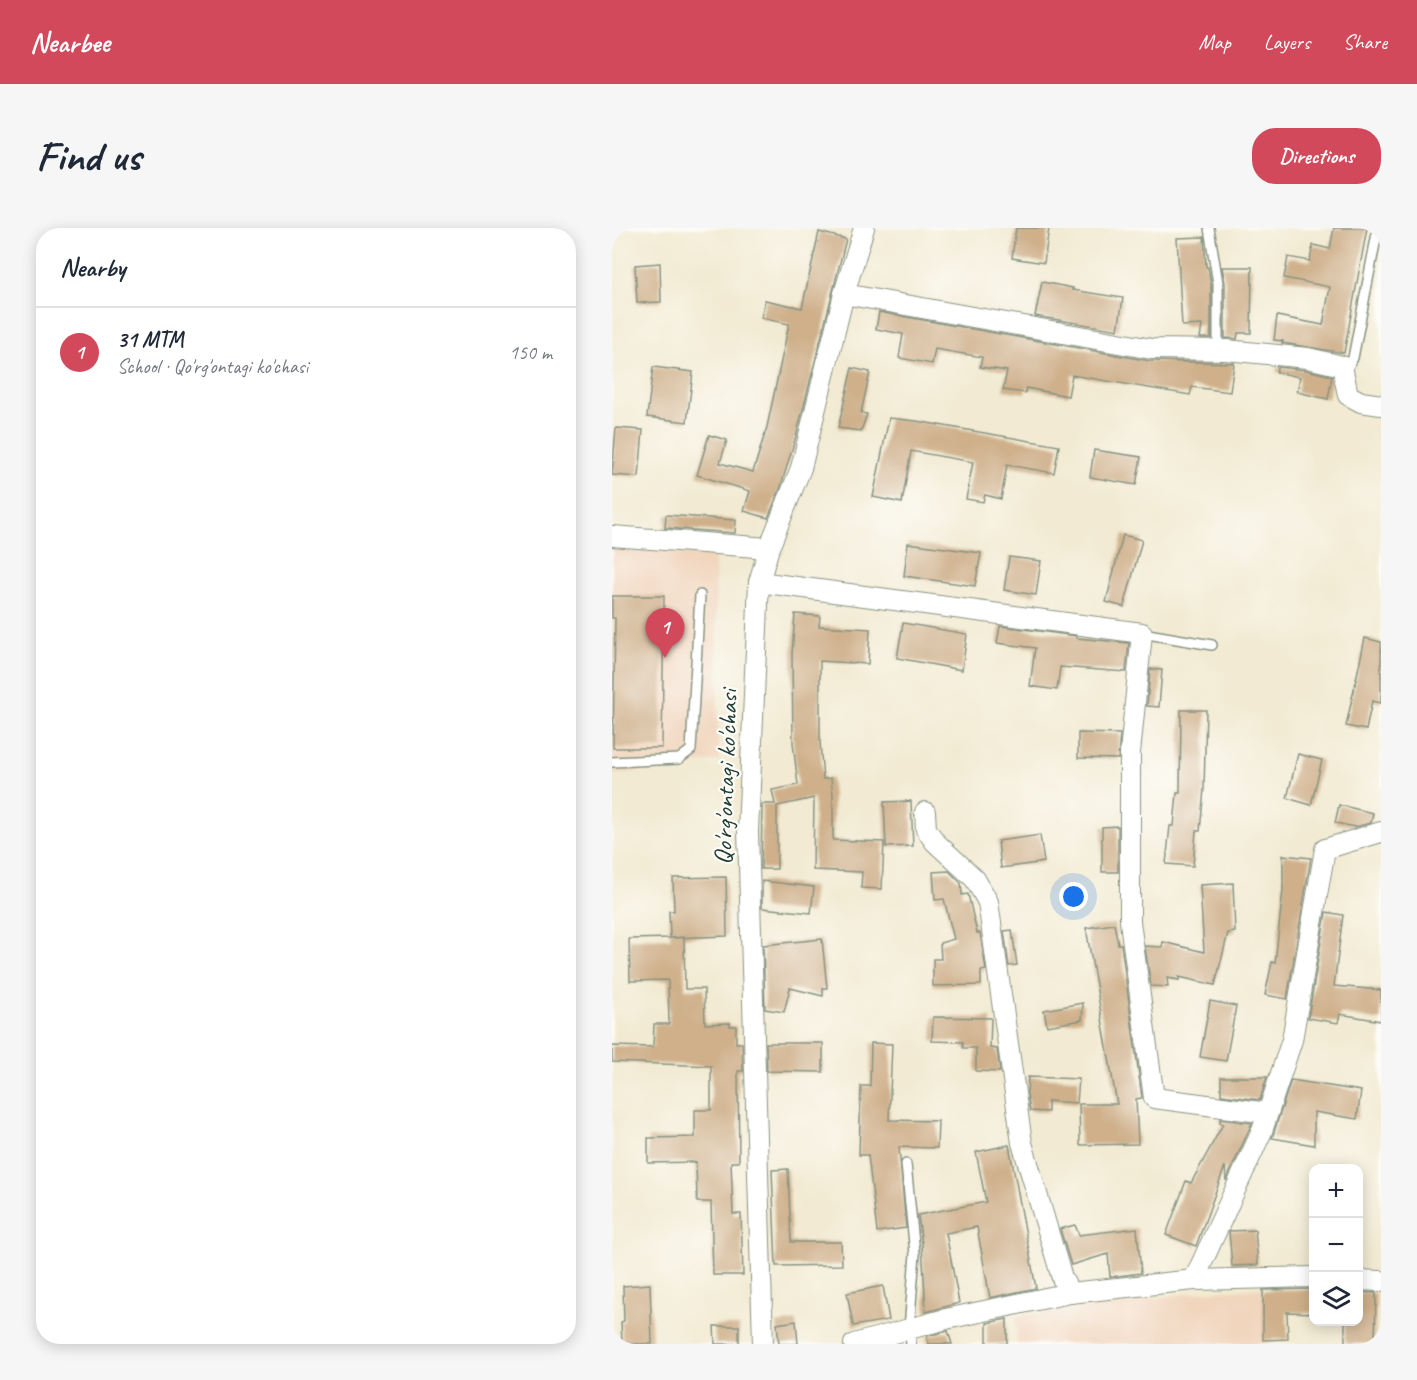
<!DOCTYPE html>
<meta charset="utf-8">
<style>
body{margin:0;font-family:Caveat,sans-serif;background:#f6f6f7;color:#1f2937}
.controls{position:absolute;right:18px;bottom:18px;display:grid;overflow:hidden;border-radius:12px;box-shadow:0 3px 15px #0003}
.controls button{width:54px;height:54px;display:grid;place-items:center;padding:0;border:0;border-bottom:2px solid #e0e1e3;background:#fff;color:#1f2937;font:30px sans-serif}
.you{position:absolute;left:462px;top:669px;width:21px;height:21px;margin:-15px;border:4px solid #fff;border-radius:50%;background:#1a73e8;box-shadow:0 0 0 9px #1a73e833}
.badge{display:grid;place-items:center;width:39px;height:39px;border-radius:50%;background:#d1495b;color:#fff;font-size:20px;font-weight:700}
.pin{position:absolute;translate:-50% -50px;filter:drop-shadow(0 2px 3px #0008)}
.pin::after{content:'';position:absolute;top:32px;width:21px;height:18px;background:inherit;clip-path:polygon(0 0,100% 0,50% 100%)}
.list{margin:0;padding:0;list-style:none}
h2{display:flex;justify-content:space-between;align-items:center;height:78px;margin:0;padding:0 24px;font-size:26px}
h2 small{font-size:20px;font-weight:400;color:#747a83}
.list li{display:grid;grid-template-columns:39px 1fr auto;gap:18px;align-items:center;box-sizing:border-box;height:90px;padding:0 24px;border-top:2px solid #e0e1e3}
.list b{display:block;font-size:22px;white-space:nowrap}
.list p{margin:0;font-size:20px;white-space:nowrap;color:#747a83}
.list em{font-size:20px;font-style:normal;color:#747a83}
.icon{flex:none;width:33px;height:33px;fill:none;stroke:currentColor;stroke-width:2;stroke-linecap:round;stroke-linejoin:round}
.map{position:relative;flex:none;width:769px;height:1116px;overflow:hidden;border-radius:24px}
header{display:flex;align-items:center;gap:36px;box-sizing:border-box;height:84px;padding:0 30px;background:#d1495b;color:#fff}
header strong{font-size:28px}
nav{display:flex;gap:33px;margin-inline-start:auto;font-size:21px}
.intro{display:flex;align-items:center;justify-content:space-between;box-sizing:border-box;height:144px;padding:0 36px}
h1{margin:0;font-size:42px}
.button{padding:15px 27px;border-radius:24px;background:#d1495b;color:#fff;font-size:21px;font-weight:700}
main{display:flex;gap:36px;padding:0 36px}
aside{flex:1;background:#fff;border-radius:24px;box-shadow:0 3px 15px #0003}
.map>svg:first-child{display:block}
</style>
<header>
<strong>Nearbee</strong>
<nav><a>Map</a><a>Layers</a><a>Share</a></nav>
</header>
<div class="intro"><h1>Find us</h1><a class="button">Directions</a></div>
<main>
<aside>
<h2>Nearby<small></small></h2>
<ul class="list">
<li><span class="badge">1</span><div><b>31 MTM</b><p>School · Qo'rg'ontagi ko'chasi</p></div><em>150 m</em></li>
</ul>
</aside>
<div class="map">
<svg width="769" height="1116" viewBox="0 0 769 1116">
<rect width="100%" height="100%" fill="#fdfcf7"/>
<filter id="ink" filterUnits="userSpaceOnUse"><feTurbulence type="fractalNoise" baseFrequency=".0167" numOctaves="2"/><feDisplacementMap in="SourceGraphic" scale="12" xChannelSelector="R" yChannelSelector="G"/><feConvolveMatrix kernelMatrix="1 2 1 2 8 2 1 2 1" color-interpolation-filters="sRGB"/></filter>
<filter id="wash" filterUnits="userSpaceOnUse"><feTurbulence type="fractalNoise" baseFrequency=".008" numOctaves="4" result="noise"/><feDisplacementMap in="SourceGraphic" scale="24" xChannelSelector="R" yChannelSelector="G"/><feGaussianBlur stdDeviation="1.35" result="paint"/><feColorMatrix in="noise" values="0 0 0 0 0 0 0 0 0 0 0 0 0 0 0 0 0 1.4 0 .05"/><feComposite in="paint" operator="in"/></filter>
<g filter="url(#wash)">
<rect width="100%" height="100%" fill="#f2ead2"/>
<g fill="#f1d5bd">
<path d="M0,318L103,328L107,532L0,547Z"/>
<path d="M650,1060L656,1116H405L404,1088L588,1064Z"/>
</g>
<g id="blocks">
<g fill="#cfb08b">
<path d="M404,0H437L432,35L400,30Z"/>
<path d="M722,0H755L732,125L670,115L671,113L662,112L665,88L711,97L718,59L672,50L676,29L698,33L701,17L718,21Z"/>
<path d="M207,4L234,11L185,205L168,261L156,290L132,283L138,263L85,247L97,207L115,212L108,235L141,244L155,199L177,96L149,90L153,72L190,80Z"/>
<path d="M592,9L594,39H596L599,56V110H588L590,97L570,98L565,10Z"/>
<path d="M48,35L49,74L25,75L23,37Z"/>
<path d="M610,39H640L639,105H626L625,111L613,110V55Z"/>
<path d="M430,54L461,60L460,62L511,70L506,102L423,88Z"/>
<path d="M267,84L538,133L622,135L618,164L580,159L578,167L460,147L456,168L414,160L413,165L391,162L395,143L368,139L370,129L323,121L320,136L287,130L291,106L264,101Z"/>
<path d="M41,139L81,144L75,194L35,189Z"/>
<path d="M665,139L694,142L720,148L716,171L685,164L688,149L664,144Z"/>
<path d="M240,140L258,144L249,185L255,186L249,203L226,200Z"/>
<path d="M277,190L304,193L447,218L442,245L395,237L389,271L373,267L371,274L354,271L361,234L299,223L290,275L261,269Z"/>
<path d="M4,200L31,202L27,249L0,247Z"/>
<path d="M482,222L529,229L524,257L478,249Z"/>
<path d="M54,287L124,292L123,305L53,300Z"/>
<path d="M511,307L530,312L512,379L494,374Z"/>
<path d="M296,315L369,325L363,358L292,348Z"/>
<path d="M397,329L429,333L424,367L392,362Z"/>
<path d="M0,368H52L50,520H1L3,390H0Z"/>
<path d="M183,386L208,388L207,398L258,401L256,436L208,433V514L211,551L219,550L221,567V612L272,614L270,661L249,660L250,644L201,642L202,570L165,578V641H149L150,576H163L160,562L186,557L181,515L180,426Z"/>
<path d="M291,395L355,406L350,442L285,430Z"/>
<path d="M388,398L465,408V410L517,415L514,444L448,439L445,462L418,458L423,420L385,415Z"/>
<path d="M753,410L769,414V475L760,473L754,502L734,498Z"/>
<path d="M538,441L550,442L547,479L535,478Z"/>
<path d="M569,482H594L592,561L588,603H584L581,638L554,636L558,598H562L565,565H568Z"/>
<path d="M466,505L508,506L506,531L466,530Z"/>
<path d="M686,526L710,532L699,577L675,570Z"/>
<path d="M299,573L301,618L274,619L272,574Z"/>
<path d="M727,577L761,585L759,595L743,599L723,595Z"/>
<path d="M506,598V644H490V599Z"/>
<path d="M428,607L432,634L389,640L386,613Z"/>
<path d="M671,627L699,630L675,771L653,767L660,734L663,735L671,662Z"/>
<path d="M337,643L349,655L350,667L356,666L365,705H368L374,742L369,743V757L321,758V731H329L328,715L342,711L332,671L323,672L321,644Z"/>
<path d="M114,649L115,708L58,710L72,709L73,761H92L93,796L118,795V798H124V815H130L131,843H126L127,934H119L121,986H129L131,1047H101L99,974H85L84,934L36,935V910L83,909V882H99V838L0,834V818L41,819L42,796H57L56,752L18,753L17,711L58,710L57,683H62L61,650Z"/>
<path d="M150,653L202,659L199,685L150,680Z"/>
<path d="M621,655L623,704L616,705L603,757L567,749V752L555,750L556,759L539,758L533,718L550,719L551,714L592,724L588,657Z"/>
<path d="M714,684L731,687L722,758L769,762V793L728,786L726,795L696,790Z"/>
<path d="M502,696L506,716H509L530,870L524,871L526,916L468,917L467,876H505L474,700Z"/>
<path d="M400,702L405,737L397,738L392,703Z"/>
<path d="M210,711L215,760H211V768L178,760L172,784L153,781L151,717Z"/>
<path d="M598,773L624,778L614,833L588,829Z"/>
<path d="M471,775L470,792L435,798L432,782Z"/>
<path d="M321,789L379,790L378,820L385,821L388,844L364,843V820H351V814L320,813Z"/>
<path d="M154,815H211V844L155,843Z"/>
<path d="M259,815L280,816L277,892L326,893L325,920L287,919L294,1000L265,1004L256,927H247L249,858H258Z"/>
<path d="M416,849L467,851L465,875L436,873V884L418,883L415,866Z"/>
<path d="M609,849H655L648,872L609,867Z"/>
<path d="M679,852L749,863L745,891L702,884V917L660,910Z"/>
<path d="M608,891L640,895L614,953L613,938L584,1018L554,1007L574,953L579,955L611,896L608,895Z"/>
<path d="M397,917L424,1060L378,1070L365,999L334,1005L347,1075L314,1084L310,1016L306,987L374,974L364,924Z"/>
<path d="M176,941L179,1014H229L230,1037L164,1038L160,942Z"/>
<path d="M463,997L467,1007L525,1000L529,1045L498,1049L496,1026L459,1037L448,1001Z"/>
<path d="M643,1002L646,1037L620,1038L617,1003Z"/>
<path d="M38,1056L40,1116H10L9,1094L12,1093L11,1058Z"/>
<path d="M271,1058L277,1092L241,1098L235,1065Z"/>
<path d="M702,1061V1085L675,1084L676,1111L651,1112V1062Z"/>
<path d="M747,1064L764,1065L763,1116H733V1094H747Z"/>
<path d="M395,1091V1116H375V1095Z"/>
<path d="M184,1093L186,1116H167L165,1096Z"/>
<path d="M102,1098H127V1116H103Z"/>
<path d="M336,1103L340,1116H316L315,1108Z"/>
</g>
</g>
</g>
<g filter="url(#ink)">
<use href="#blocks" fill-opacity="0" stroke="#889483" stroke-width="1.5"/>
<g fill="none" stroke-linecap="round" stroke-linejoin="round">
<g stroke="#889483" stroke-width="12">
<g id="service">
<path d="M597,0L606,55V121"/>
<path d="M730,138L737,137L741,130L766,0"/>
<path d="M530,405L600,417"/>
<path d="M0,534L67,531L79,522L88,367"/>
<path d="M294,936L303,1026L297,1101L299,1116"/>
</g>
</g>
<g stroke="#889483" stroke-width="22">
<g id="minor">
<path d="M232,66L540,121L614,122L696,130L730,138L736,167L749,174L769,177"/>
<path d="M0,308L157,320"/>
<path d="M147,354L530,405L518,525V694L542,870L656,885"/>
<path d="M313,584L314,601L323,614L363,651L376,674L410,915L450,1050L458,1065"/>
<path d="M582,1052L650,903L680,812L713,621L769,604"/>
<path d="M746,1052L769,1053"/>
<path d="M151,1116L136,603L147,354L157,320L189,240L232,66L252,0"/>
<path d="M242,1116L334,1091L458,1065L582,1052L702,1049"/>
</g>
</g>
<use href="#service" stroke="#fff" stroke-width="9"/>
<use href="#minor" stroke="#fff" stroke-width="20"/>
</g>
</g>
<g text-anchor="middle" stroke-width="4.5" stroke-linejoin="round" paint-order="stroke">
<g font-size="26" fill="#1f3d34" stroke="#fdfcf7">
<text transform="translate(113 549) rotate(-88)" y="9">Qo'rg'ontagi ko'chasi</text>
</g>
</g>
</svg>
<div class="controls">
<button>+</button>
<button>−</button>
<button><svg class="icon" aria-label="layers" viewBox="0 0 24 24"><path d="M12 4l9 5-9 5-9-5zM3 14l9 5 9-5"/></svg></button>
</div>
<div class="you"></div>
<div class="pin badge" style="left:53px;top:430px">1</div>
</div>
</main>
